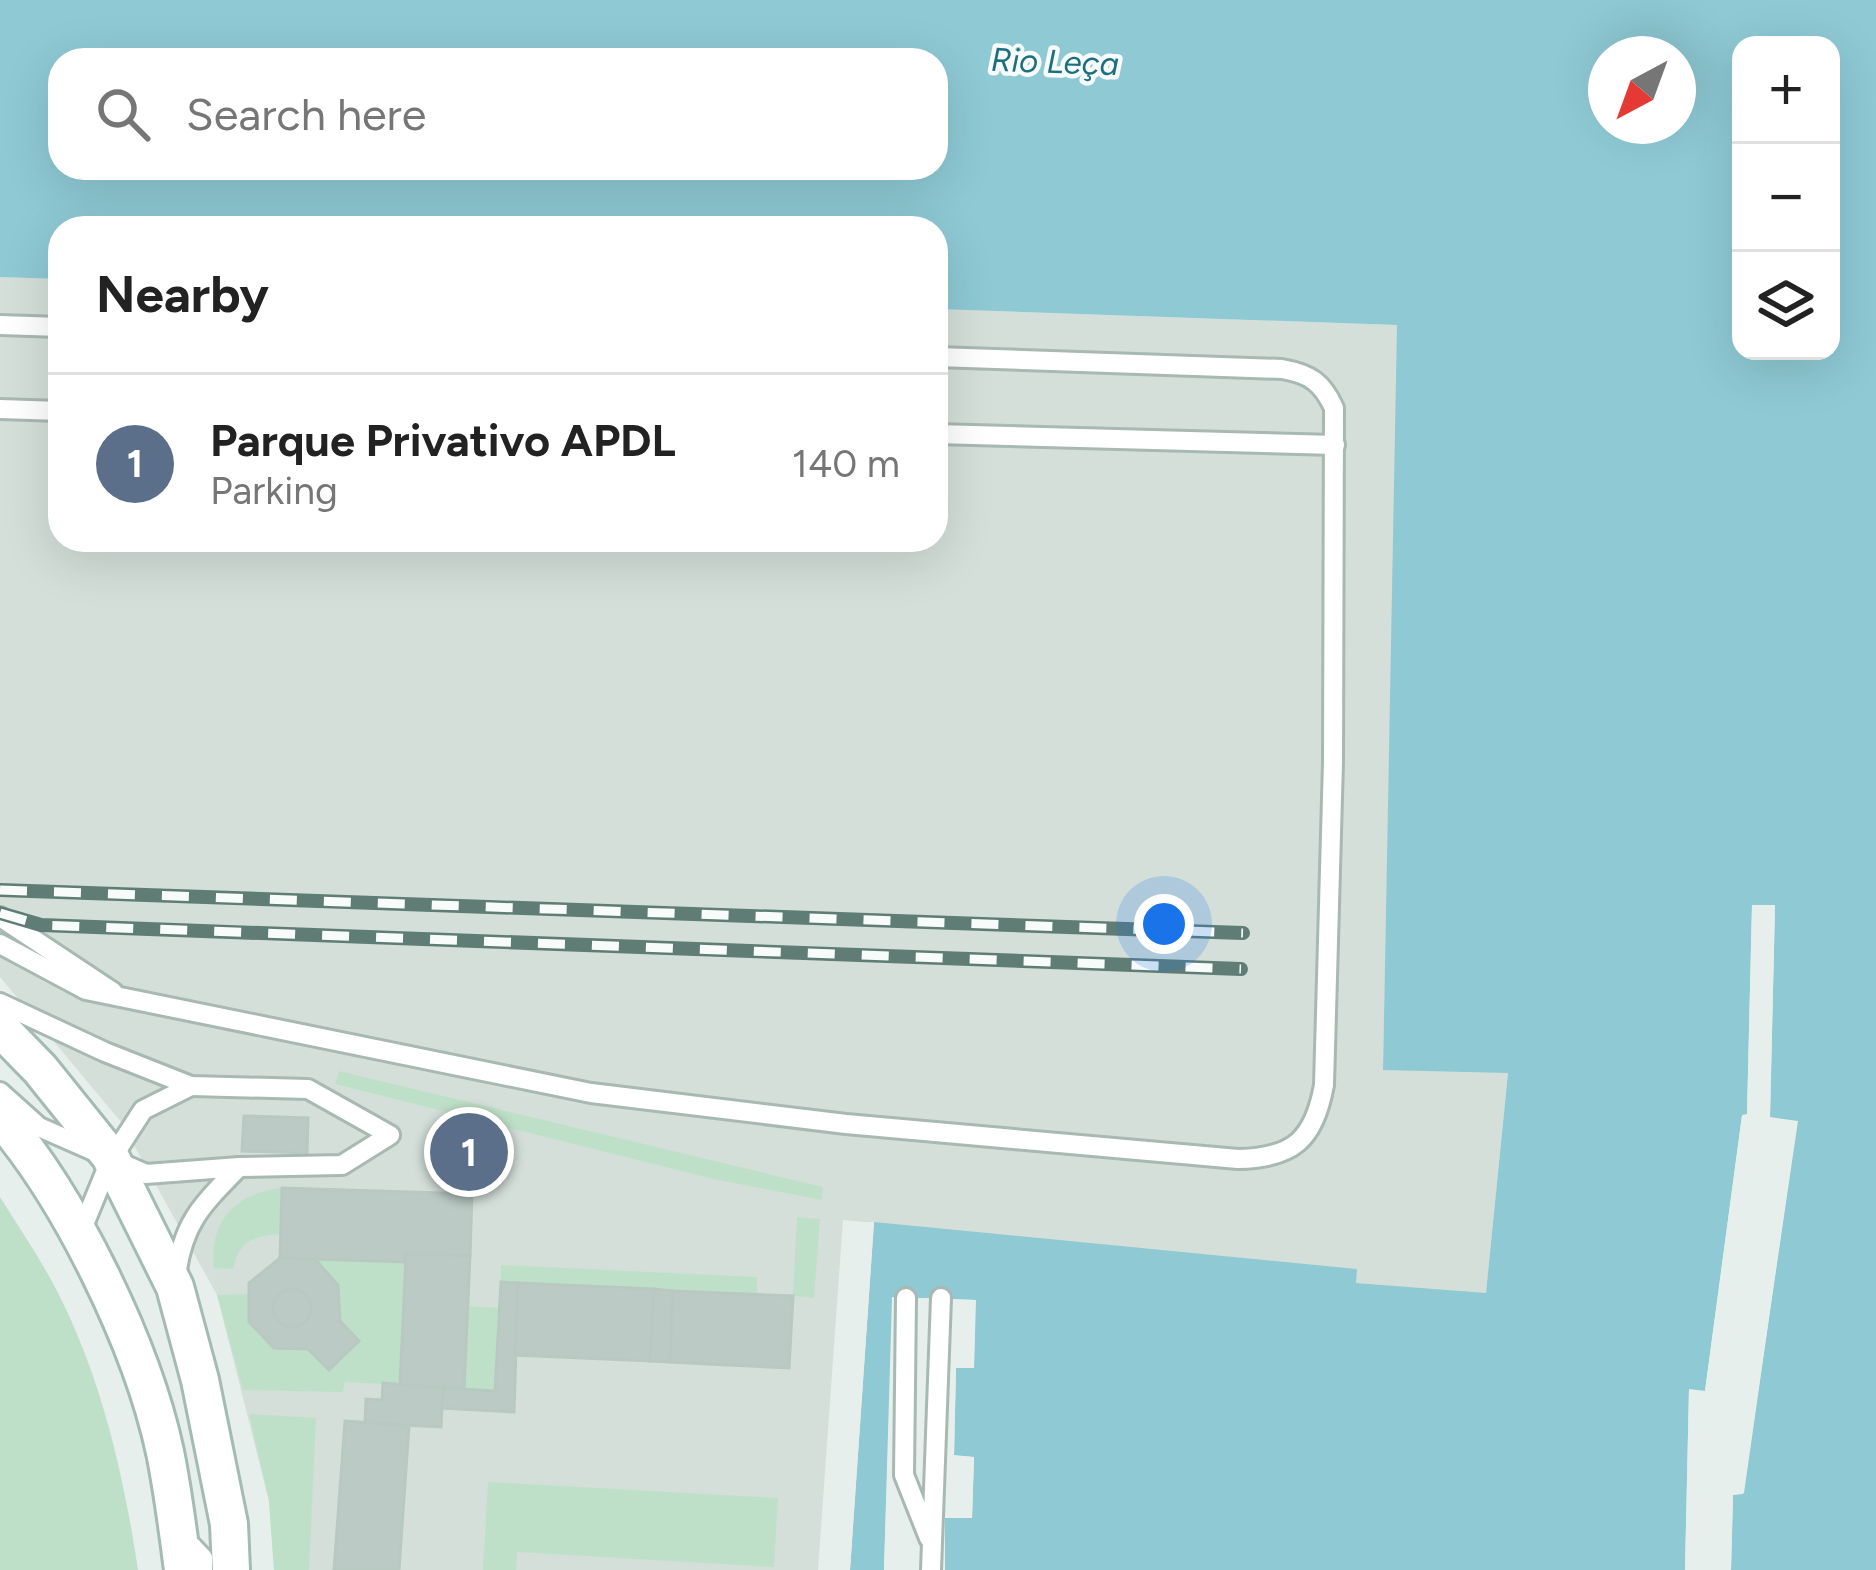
<!DOCTYPE html>
<meta charset="utf-8">
<style>
body{margin:0;font-family:Figtree,sans-serif;background:#f2f2f2;color:#222}
.controls{position:absolute;right:36px;top:36px;display:grid;overflow:hidden;border-radius:24px;box-shadow:0 12px 48px #0002}
.controls button{width:108px;height:108px;display:grid;place-items:center;padding:0;border:0;border-bottom:3px solid #e0e0e0;background:#fff;color:#222;font:60px sans-serif}
.compass{position:absolute;left:1588px;top:36px;width:108px;height:108px;border-radius:50%;background:#fff;box-shadow:0 12px 48px #0002;rotate:221deg}
.you{position:absolute;left:1164px;top:924px;width:42px;height:42px;margin:-30px;border:9px solid #fff;border-radius:50%;background:#1a73e8;box-shadow:0 0 0 18px #1a73e833}
.badge{display:grid;place-items:center;width:78px;height:78px;border-radius:50%;background:#0b8043;color:#fff;font-size:39px;font-weight:700}
.pin{position:absolute;translate:-50% -50%;border:6px solid #fff;box-shadow:0 3px 12px #0006}
.list{margin:0;padding:0;list-style:none}
h2{display:flex;justify-content:space-between;align-items:center;height:156px;margin:0;padding:0 48px;font-size:51px}
h2 small{font-size:39px;font-weight:400;color:#767676}
.list li{display:grid;grid-template-columns:78px 1fr auto;gap:36px;align-items:center;box-sizing:border-box;height:180px;padding:0 48px;border-top:3px solid #e0e0e0}
.list b{display:block;font-size:45px;white-space:nowrap}
.list p{margin:0;font-size:39px;white-space:nowrap;color:#767676}
.list em{font-size:39px;font-style:normal;color:#767676}
.icon{flex:none;width:66px;height:66px;fill:none;stroke:currentColor;stroke-width:2;stroke-linecap:round;stroke-linejoin:round}
.map{position:relative;flex:none;width:1876px;height:1570px;overflow:hidden}
.search{position:absolute;background:#fff;box-shadow:0 12px 48px #0002;left:48px;top:48px;width:900px;height:132px;display:flex;align-items:center;gap:30px;box-sizing:border-box;padding:0 42px;border-radius:36px;color:#767676;font-size:45px}
.panel{position:absolute;background:#fff;box-shadow:0 12px 48px #0002;left:48px;top:216px;width:900px;height:336px;border-radius:36px}
.map>svg:first-child{display:block}
</style>
<div class="map">
<svg width="1876" height="1570" viewBox="0 0 1876 1570">
<rect width="100%" height="100%" fill="#e6efeb"/>
<path fill="#d4dfda" d="M0,277L60,279V540H936V309L1398,325L1383,1069L1508,1072L1486,1294L1356,1283V1269L843,1220L818,1570H274L269,1501L217,1295L121,1122L0,977Z"/>
<g fill="#bfe0c8">
<path d="M339,1071L823,1187L822,1200L713,1179L335,1084Z"/>
<path d="M282,1188L281,1234C255,1235 238,1242 233,1269L214,1268C209,1221 235,1193 282,1188Z"/>
<path d="M0,1197C16,1223 34,1249 49,1276C99,1366 123,1470 138,1570H0Z"/>
<path d="M797,1217L820,1219L814,1298L793,1296Z"/>
<path d="M315,1259L406,1262L400,1385L345,1382L343,1392L243,1390L217,1295L249,1294V1322L274,1348L308,1349L330,1370L358,1341L340,1321L338,1285Z"/>
<path d="M501,1265L757,1277V1295L501,1282Z"/>
<path d="M468,1306L499,1308L495,1391L464,1389Z"/>
<path d="M249,1414L316,1418L309,1570H274L269,1501Z"/>
<path d="M488,1482L778,1498L774,1567L517,1552L516,1570H483Z"/>
</g>
<path fill="#8ec9d4" fill-rule="evenodd" d="M0,0H1876V1570H1731L1733,1495L1744,1493L1797,1122L1770,1118L1775,906L1752,905L1747,1115L1742,1116L1705,1391L1689,1390L1685,1570H945V1517L972,1518L974,1457L954,1456L956,1368L974,1367L975,1300L893,1297L884,1570H850L874,1222L1357,1269L1356,1283L1486,1293L1508,1073L1383,1070L1397,325L936,309V228H60V279L0,277ZM1741,45H1831V351H1741ZM1606,54H1678V126H1606ZM60,60H936V168H60Z"/>
<g fill="#e6efeb">
<path d="M1752,905H1775L1770,1117L1798,1121L1743,1494L1733,1495L1731,1570H1725L1727,1494L1738,1488L1791,1126L1769,1123L1764,1119L1769,911H1757L1752,1116L1748,1121L1711,1393L1706,1397L1695,1396L1691,1570H1685L1689,1389L1705,1391L1742,1115L1747,1114Z"/>
<path d="M868,1222H874L850,1570H844Z"/>
<path d="M892,1297L976,1300L974,1368H956L954,1455L974,1457L972,1518H945V1570H939L942,1512H967L968,1462H952L948,1456L950,1367L954,1362H969L970,1305L898,1303L890,1570H884Z"/>
</g>
<g fill="#bbcac4" stroke="#b8c9c2" stroke-width="3">
<path d="M244,1116L308,1118L307,1153L242,1151Z"/>
<path d="M282,1188L472,1194L470,1256L406,1254V1262L280,1258Z"/>
<path d="M406,1254L470,1256L464,1389L400,1385Z"/>
<path d="M280,1258L315,1259L338,1285L340,1321L359,1341L329,1370L308,1349L274,1348L249,1322V1283Z"/>
<path d="M501,1282L518,1283L514,1412L442,1408L443,1388L495,1391Z"/>
<path d="M518,1283L654,1289L650,1361L515,1355Z"/>
<path d="M654,1289L673,1291L670,1362L650,1361Z"/>
<circle cx="292" cy="1308" r="19"/>
<path d="M673,1291L793,1296L789,1368L670,1362Z"/>
<path d="M383,1383L443,1388L441,1427L365,1423L366,1399L382,1400Z"/>
<path d="M345,1421L409,1426L399,1570H334Z"/>
</g>
<g fill="none" stroke-linecap="round" stroke-linejoin="round">
<g stroke="#a8b8b2" stroke-width="24">
<g id="lane">
<path d="M0,325L60,327"/>
<path d="M0,409L60,411"/>
<path d="M936,434L1335,445"/>
<path d="M0,917L113,992"/>
<path d="M0,944L86,990L591,1093L846,1124L1238,1159C1293,1158 1314,1140 1324,1085L1333,762L1334,408C1322,382 1310,374 1282,369L936,357"/>
<path d="M0,1003L105,1052L191,1086L308,1089L390,1135L342,1165L239,1167L146,1174L39,1127L0,1092"/>
<path d="M80,1234L110,1161L143,1110L191,1086"/>
<path d="M176,1276C183,1222 202,1205 239,1167"/>
<path d="M906,1298L904,1475L929,1538"/>
<path d="M185,1539L203,1558V1570"/>
<path d="M931,1570L941,1298"/>
</g>
</g>
<g stroke="#a4bbb3" stroke-width="42">
<g id="secondary">
<path d="M0,1028L40,1069L110,1156L175,1287L200,1380L229,1524L231,1570"/>
<path d="M0,1117C71,1199 142,1345 165,1452C173,1491 178,1531 183,1570"/>
</g>
</g>
<use href="#lane" stroke="#fff" stroke-width="18"/>
<use href="#secondary" stroke="#fff" stroke-width="36"/>
<g stroke="#5f7d75" stroke-width="14">
<g id="rail">
<path d="M0,890L1243,933"/>
<path d="M0,913L41,925L1241,969"/>
</g>
</g>
<use href="#rail" stroke="#f7fbf9" stroke-width="9" stroke-dasharray="27" stroke-linecap="butt"/>
</g>
<g text-anchor="middle" stroke-width="9" stroke-linejoin="round" paint-order="stroke">
<g font-size="33" font-style="italic" fill="#1c6f80" stroke="#f7fbf9">
<text transform="translate(1055 61) rotate(2)" y="12">Rio Leça</text>
</g>
</g>
</svg>
<div class="controls">
<button>+</button>
<button>−</button>
<button><svg class="icon" aria-label="layers" viewBox="0 0 24 24"><path d="M12 4l9 5-9 5-9-5zM3 14l9 5 9-5"/></svg></button>
</div>
<svg class="compass" viewBox="-18 -18 36 36"><path d="M0-13l5 13h-10z" fill="#e53935"/><path d="M0 13l5-13h-10z" fill="#767676"/></svg>
<div class="you"></div>
<div class="pin badge" style="left:469px;top:1152px;background:#5c6f8a">1</div>
<div class="search"><svg class="icon" aria-label="search" viewBox="0 0 24 24"><circle cx="10" cy="10" r="6"/><path d="M15 15l6 6"/></svg>Search here</div>
<section class="panel">
<h2>Nearby<small></small></h2>
<ul class="list">
<li><span class="badge" style="background:#5c6f8a">1</span><div><b>Parque Privativo APDL</b><p>Parking</p></div><em>140 m</em></li>
</ul>
</section>
</div>
